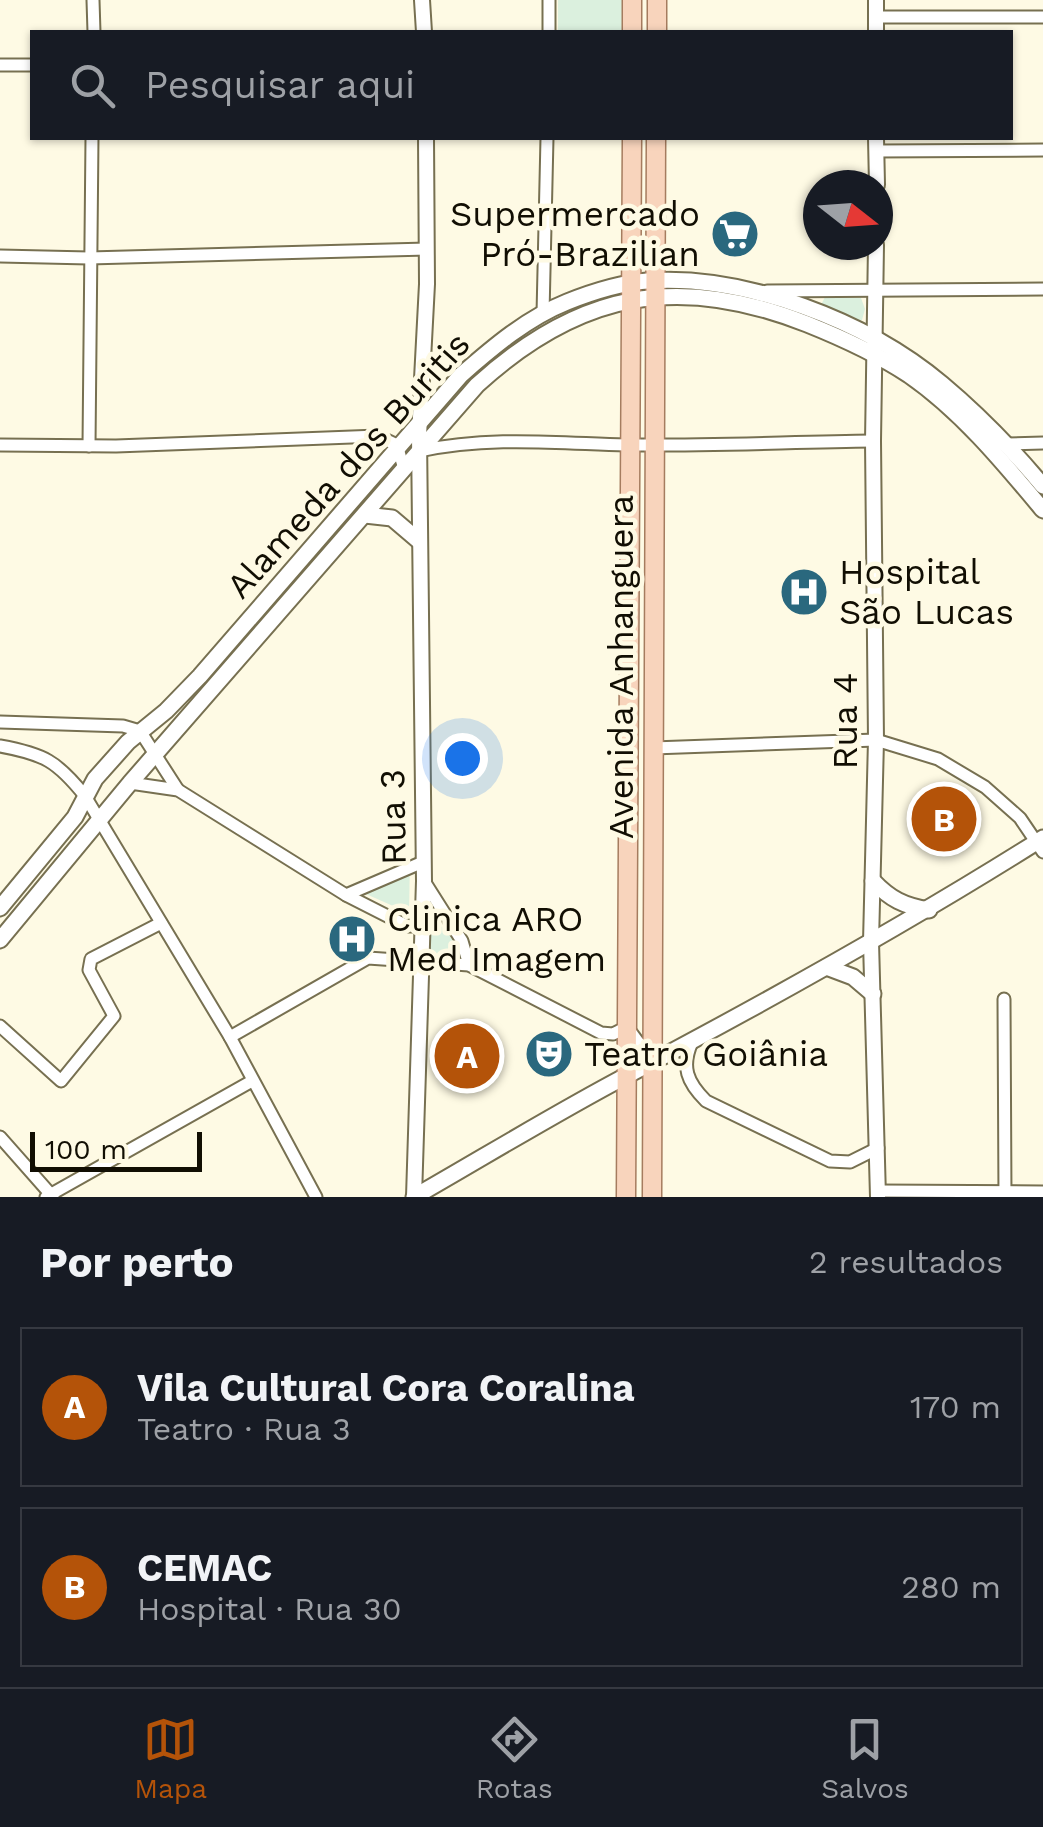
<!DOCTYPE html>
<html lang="pt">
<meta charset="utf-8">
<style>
body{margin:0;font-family:"Work Sans",sans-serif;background:#242831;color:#f1f3f6}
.compass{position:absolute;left:803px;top:170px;width:90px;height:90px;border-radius:50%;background:#171b24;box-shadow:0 2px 8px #0004;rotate:107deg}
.scale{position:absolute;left:30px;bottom:25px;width:172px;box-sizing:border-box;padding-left:10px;border:5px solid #110e03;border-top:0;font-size:28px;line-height:35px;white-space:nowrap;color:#110e03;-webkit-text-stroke:8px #fefae4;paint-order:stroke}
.you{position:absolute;left:462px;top:758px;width:35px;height:35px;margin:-25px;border:8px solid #fff;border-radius:50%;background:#1a73e8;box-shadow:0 0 0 15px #1a73e833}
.badge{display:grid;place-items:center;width:65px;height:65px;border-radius:50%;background:#b45309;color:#fff;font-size:32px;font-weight:700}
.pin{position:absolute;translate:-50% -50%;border:5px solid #fff;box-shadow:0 2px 10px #0006}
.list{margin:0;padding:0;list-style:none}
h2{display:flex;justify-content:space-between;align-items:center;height:130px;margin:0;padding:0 40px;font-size:42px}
h2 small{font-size:32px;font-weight:400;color:#9ea1a6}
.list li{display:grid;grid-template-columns:65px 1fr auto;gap:30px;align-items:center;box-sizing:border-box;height:160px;margin:0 20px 20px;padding:0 20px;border:2px solid #363941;border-radius:0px}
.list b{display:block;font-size:38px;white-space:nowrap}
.list p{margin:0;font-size:32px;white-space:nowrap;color:#9ea1a6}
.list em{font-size:32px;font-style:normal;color:#9ea1a6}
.icon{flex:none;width:55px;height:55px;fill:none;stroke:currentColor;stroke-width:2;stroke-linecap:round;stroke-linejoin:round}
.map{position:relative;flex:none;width:1043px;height:1197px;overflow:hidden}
.search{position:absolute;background:#171b24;box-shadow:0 2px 8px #0004;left:30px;right:30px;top:30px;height:110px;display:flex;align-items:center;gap:25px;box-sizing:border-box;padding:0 35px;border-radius:0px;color:#9ea1a6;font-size:38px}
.sheet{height:490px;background:#171b24}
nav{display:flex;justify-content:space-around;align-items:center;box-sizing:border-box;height:140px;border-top:2px solid #363941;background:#171b24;font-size:28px;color:#9ea1a6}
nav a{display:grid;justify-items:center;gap:5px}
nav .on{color:#b45309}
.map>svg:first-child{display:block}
</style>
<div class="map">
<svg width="1043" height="1197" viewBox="0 0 1043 1197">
<rect width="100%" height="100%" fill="#fefae4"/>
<g fill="#dbf0de">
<rect x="558" y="0" width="71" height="32"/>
<path d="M825,297L861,298L865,309L862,320L855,321L823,309L821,305Z"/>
<path d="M410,860L409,913L350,887Z"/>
<path d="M428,897L436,922L456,939C453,952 448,957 435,955L427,945Z"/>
</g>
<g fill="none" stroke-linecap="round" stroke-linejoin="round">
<g stroke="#777051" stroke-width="15">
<g id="minor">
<path d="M93,0L94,32"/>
<path d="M875,17H1043"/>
<path d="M549,32V0"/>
<path d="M0,65H32"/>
<path d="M876,151L1043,150"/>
<path d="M0,256L89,258L427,249"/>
<path d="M767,291L1043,289"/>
<path d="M543,314L547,138"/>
<path d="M1008,444L1043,443"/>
<path d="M0,445L116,446L378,436L397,445L404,469"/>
<path d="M89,446L92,138"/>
<path d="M419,451C490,436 555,443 626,445C708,446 791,442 873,441"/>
<path d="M0,722L123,726L140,731L178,790"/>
<path d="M0,746C44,754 57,761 85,796L230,1037L316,1197"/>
<path d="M653,748L876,740L938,759L985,787L1020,818L1043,852"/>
<path d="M130,783L178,790L346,895L407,926H423"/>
<path d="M424,881L462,941L469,965"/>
<path d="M346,895L423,862"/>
<path d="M1004,999L1005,1197"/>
<path d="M0,1026L61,1081L114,1016L89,970L91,959L161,923"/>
<path d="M230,1037L368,958L469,965L601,1033L613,1034L627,1027L653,1062"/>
<path d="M692,1042C681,1067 687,1082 706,1101L830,1161L850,1162L878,1148"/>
<path d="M0,1137L53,1197"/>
<path d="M878,1191L1043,1192"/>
<path d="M46,1197L252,1081"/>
</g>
</g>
<g stroke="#777051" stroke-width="18">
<g id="tertiary">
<path d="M422,0L424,32"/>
<path d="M876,32V0"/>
<path d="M876,138L877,185"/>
<path d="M876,245L873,441L876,740L871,942L878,1197"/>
<path d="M414,1197L424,881L419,436L427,284L426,138"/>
</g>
</g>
<g stroke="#777051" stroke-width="19">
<g id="secondary">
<path d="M365,515L392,518L419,541"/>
<path d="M873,881C890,899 904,906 929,910"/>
<path d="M0,908L75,817L95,779L128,742L166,711L200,676L461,375C493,347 527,318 567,302C592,292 620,283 647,281C745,274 867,321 942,384C979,415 1012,449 1043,486"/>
<path d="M0,940L130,783L477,385C579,292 678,273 807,324C842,338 877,354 909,375C961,411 1003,462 1043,510"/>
<path d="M829,968L853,977L873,994"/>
<path d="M414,1197C484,1157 554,1114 626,1076C768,1001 907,924 1043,838"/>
</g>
</g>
<g stroke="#a57c5f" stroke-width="21">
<g id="primary">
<path d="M657,0V32"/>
<path d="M632,32V0"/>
<path d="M626,1197L632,138"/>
<path d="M652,1197L656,138"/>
</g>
</g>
<use href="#minor" stroke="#fff" stroke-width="11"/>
<use href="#tertiary" stroke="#fff" stroke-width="14"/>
<use href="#secondary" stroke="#fff" stroke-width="15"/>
<use href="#primary" stroke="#f8d4bc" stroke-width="18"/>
</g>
<defs>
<g id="supermarket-disc" transform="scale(2.5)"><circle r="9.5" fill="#2a687e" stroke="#fefae4"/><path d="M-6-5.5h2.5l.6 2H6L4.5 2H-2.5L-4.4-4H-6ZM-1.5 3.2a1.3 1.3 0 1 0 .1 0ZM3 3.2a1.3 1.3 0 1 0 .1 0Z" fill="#fff"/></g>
<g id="hospital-disc" transform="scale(2.5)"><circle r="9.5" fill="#2a687e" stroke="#fefae4"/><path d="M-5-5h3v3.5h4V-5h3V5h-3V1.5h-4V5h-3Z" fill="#fff"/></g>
<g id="theatre-disc" transform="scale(2.5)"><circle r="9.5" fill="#2a687e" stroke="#fefae4"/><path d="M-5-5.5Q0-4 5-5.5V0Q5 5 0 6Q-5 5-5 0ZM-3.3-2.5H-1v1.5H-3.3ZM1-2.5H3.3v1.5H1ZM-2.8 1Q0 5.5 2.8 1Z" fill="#fff"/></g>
</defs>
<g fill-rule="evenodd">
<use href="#supermarket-disc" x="735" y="234"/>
<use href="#hospital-disc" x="804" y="592"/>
<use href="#hospital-disc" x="352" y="939"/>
<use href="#theatre-disc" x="549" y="1054"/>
</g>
<g text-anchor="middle" stroke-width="9" stroke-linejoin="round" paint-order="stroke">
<g font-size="35" fill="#110e03" stroke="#fefae4" text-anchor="start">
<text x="700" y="226" text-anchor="end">Supermercado<tspan x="700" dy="40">Pró-Brazilian</tspan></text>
<text x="839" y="584">Hospital<tspan x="839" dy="40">São Lucas</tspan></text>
<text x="387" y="931">Clinica ARO<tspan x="387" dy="40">Med Imagem</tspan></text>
<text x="584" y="1066">Teatro Goiânia</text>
</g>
<g font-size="35" fill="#110e03" stroke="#fefae4">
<text transform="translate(348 465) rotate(-48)" y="12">Alameda dos Buritis</text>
<text transform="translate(621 667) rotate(-90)" y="12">Avenida Anhanguera</text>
<text transform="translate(845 721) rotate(-90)" y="12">Rua 4</text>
<text transform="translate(393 817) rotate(-91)" y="12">Rua 3</text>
</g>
</g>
</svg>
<svg class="compass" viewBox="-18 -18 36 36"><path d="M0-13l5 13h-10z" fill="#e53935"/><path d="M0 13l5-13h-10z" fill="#9ea1a6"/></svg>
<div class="scale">100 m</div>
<div class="you"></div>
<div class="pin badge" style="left:467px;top:1056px">A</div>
<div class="pin badge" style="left:944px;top:819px">B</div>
<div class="search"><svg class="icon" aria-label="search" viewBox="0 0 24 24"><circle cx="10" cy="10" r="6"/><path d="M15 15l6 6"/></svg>Pesquisar aqui</div>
</div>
<section class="sheet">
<h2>Por perto<small>2 resultados</small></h2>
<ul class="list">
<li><span class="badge">A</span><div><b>Vila Cultural Cora Coralina</b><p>Teatro · Rua 3</p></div><em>170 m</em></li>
<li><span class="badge">B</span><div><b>CEMAC</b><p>Hospital · Rua 30</p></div><em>280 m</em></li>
</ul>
</section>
<nav>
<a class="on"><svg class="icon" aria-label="map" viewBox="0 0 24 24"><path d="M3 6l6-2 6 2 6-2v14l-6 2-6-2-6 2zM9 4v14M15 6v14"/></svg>Mapa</a>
<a><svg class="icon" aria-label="directions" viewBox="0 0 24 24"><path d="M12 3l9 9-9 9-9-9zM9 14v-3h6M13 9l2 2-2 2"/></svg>Rotas</a>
<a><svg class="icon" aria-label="saved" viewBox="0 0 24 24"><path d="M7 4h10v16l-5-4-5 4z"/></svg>Salvos</a>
</nav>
